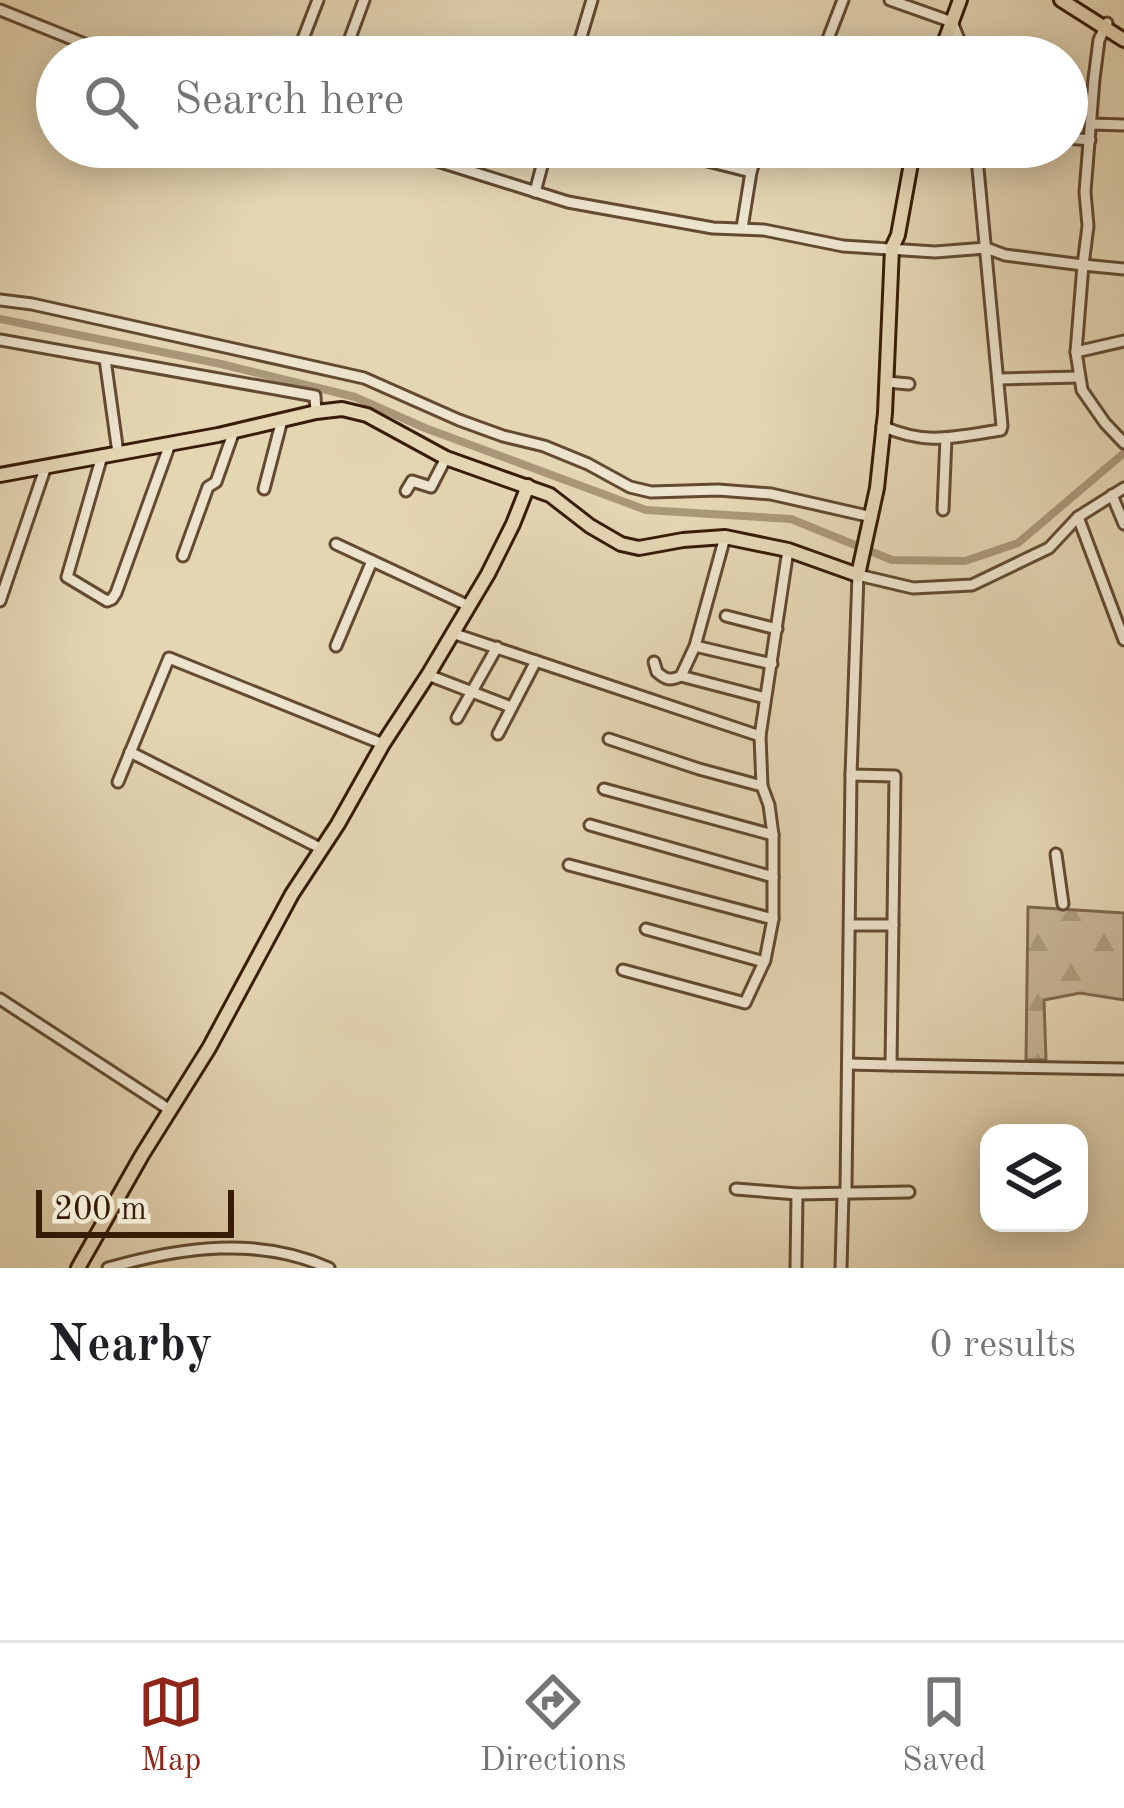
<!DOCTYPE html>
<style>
body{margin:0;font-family:"Old Standard TT",serif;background:#f6f6f6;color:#202124}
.controls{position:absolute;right:36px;bottom:36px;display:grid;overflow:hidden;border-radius:24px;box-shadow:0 6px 30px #0003}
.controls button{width:108px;height:108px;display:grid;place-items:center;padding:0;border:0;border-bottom:3px solid #e0e0e0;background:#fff;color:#202124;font:60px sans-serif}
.scale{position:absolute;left:36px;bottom:30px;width:198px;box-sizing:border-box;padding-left:12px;border:6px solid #381c06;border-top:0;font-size:33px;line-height:42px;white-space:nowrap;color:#381c06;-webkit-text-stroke:9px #ede4ce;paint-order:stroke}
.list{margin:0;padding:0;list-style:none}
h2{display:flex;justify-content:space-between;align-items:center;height:156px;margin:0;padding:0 48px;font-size:51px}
h2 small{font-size:39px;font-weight:400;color:#757577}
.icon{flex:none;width:66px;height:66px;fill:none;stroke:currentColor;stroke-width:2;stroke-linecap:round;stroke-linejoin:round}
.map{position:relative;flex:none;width:1124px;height:1268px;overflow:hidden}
.search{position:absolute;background:#fff;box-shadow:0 6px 30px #0003;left:36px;right:36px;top:36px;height:132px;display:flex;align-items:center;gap:30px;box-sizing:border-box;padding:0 42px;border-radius:66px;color:#757577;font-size:45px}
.sheet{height:372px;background:#fff}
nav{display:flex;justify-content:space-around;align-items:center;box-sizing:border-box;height:168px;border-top:3px solid #e0e0e0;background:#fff;font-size:33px;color:#757577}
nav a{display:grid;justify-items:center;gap:6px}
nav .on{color:#8f2418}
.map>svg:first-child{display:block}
</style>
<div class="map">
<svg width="1124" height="1268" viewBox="0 0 1124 1268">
<defs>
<pattern id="forest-firs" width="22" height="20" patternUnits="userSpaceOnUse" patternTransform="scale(3)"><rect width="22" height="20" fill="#c7b696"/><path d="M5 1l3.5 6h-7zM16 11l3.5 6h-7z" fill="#ac9c80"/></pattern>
</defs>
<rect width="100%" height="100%" fill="#e4d5b3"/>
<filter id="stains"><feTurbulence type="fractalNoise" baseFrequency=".00167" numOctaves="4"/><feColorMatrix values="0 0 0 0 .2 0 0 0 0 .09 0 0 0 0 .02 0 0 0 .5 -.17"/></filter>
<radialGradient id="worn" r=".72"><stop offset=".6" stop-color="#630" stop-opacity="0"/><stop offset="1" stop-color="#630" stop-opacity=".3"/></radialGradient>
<path fill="url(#forest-firs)" stroke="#80694e" stroke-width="3" d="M1028,907L1124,913V1000L1080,993L1044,1000L1046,1060H1026Z"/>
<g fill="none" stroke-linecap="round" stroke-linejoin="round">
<path stroke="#aa9678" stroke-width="8" d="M0,319L221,364L355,397L425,428L646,510L791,519L892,560L965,561L1018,543L1124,453"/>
<g stroke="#634a31" stroke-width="15">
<g id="minor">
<path d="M890,0L952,22L966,57"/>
<path d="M0,10L117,57"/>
<path d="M296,57L318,0"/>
<path d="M343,57L364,0"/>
<path d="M575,57L592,0"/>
<path d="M821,57L843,0"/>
<path d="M1091,124L1124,125"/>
<path d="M1067,138L1090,140"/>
<path d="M353,147L412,153L568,202L713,228L764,230L843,246L935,252L986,248L1005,255L1083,265L1088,226L1085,192L1094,79L1099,40L1107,23"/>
<path d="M652,147L751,172"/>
<path d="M913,152L977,155"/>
<path d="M535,192L547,147"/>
<path d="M742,228L751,172L759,147"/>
<path d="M1124,269L1083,265L1076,352L1082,390L1105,423L1124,443"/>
<path d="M0,300L32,304L364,378L459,420L503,436L544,446L588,464L630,487L651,492L718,490L771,494L872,517"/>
<path d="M0,340L315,396L316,412"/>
<path d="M1076,352L1124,341"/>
<path d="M105,359L118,453"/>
<path d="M999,379L1079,377"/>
<path d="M887,382L909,384"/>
<path d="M882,426C927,446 954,437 1001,430L1002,426L976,147"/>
<path d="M102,456L67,577L107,601L112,599L116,593L170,444"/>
<path d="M264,489L282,420"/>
<path d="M406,491L412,481L431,487L446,458"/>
<path d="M1112,495L1124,524"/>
<path d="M943,510L946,438"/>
<path d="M1078,517L1124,640"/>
<path d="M336,544L469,606"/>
<path d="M183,556L208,487L216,482L234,431"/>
<path d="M0,601L46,466"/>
<path d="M726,616L777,629"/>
<path d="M452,633L760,736"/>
<path d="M336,646L372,561"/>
<path d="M695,646L772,664"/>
<path d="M654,662L657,672C666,680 670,681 681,676L695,646L725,537"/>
<path d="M428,675L511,707"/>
<path d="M681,676L765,698"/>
<path d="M457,718L497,647"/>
<path d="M498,734L536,661"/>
<path d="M609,739L699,769L762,786"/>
<path d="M130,752L322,849"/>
<path d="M118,782L169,658L383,744"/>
<path d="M604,789L773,835"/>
<path d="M590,825L773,877"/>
<path d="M1056,854L1063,904"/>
<path d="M569,865L773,919"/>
<path d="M850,925H893"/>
<path d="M646,929L764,962"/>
<path d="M623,970L745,1003L765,960L773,919V835L769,805L762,786L760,736L788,550"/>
<path d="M0,999L170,1110"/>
<path d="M848,1064L891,1065L895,776L851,775"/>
<path d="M891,1065L1124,1069"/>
<path d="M846,1188L851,775L858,575L913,588L972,585L1049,548L1078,517L1124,488"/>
<path d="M736,1189L797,1194L909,1192"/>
<path d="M108,1268C181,1247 258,1236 329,1268"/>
<path d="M796,1268L797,1194"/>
<path d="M841,1268L843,1194"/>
</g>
</g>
<g stroke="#381c06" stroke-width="18">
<g id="major">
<path d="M1061,0L1124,40"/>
<path d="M939,57L960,0"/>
<path d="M0,475L218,435L316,412L342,409L367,415L446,458L550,495L590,526L621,544L639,548L683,540L725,537L788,550L858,575L877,488L885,413L892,248L898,235L914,147"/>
<path d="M78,1268L142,1155L209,1048L292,894L338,824L383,744L428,675L488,574L513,524L528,486"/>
</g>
</g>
<use href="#minor" stroke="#ede4ce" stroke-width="9"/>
<use href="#major" stroke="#e4d5b3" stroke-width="12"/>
</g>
<rect width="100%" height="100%" filter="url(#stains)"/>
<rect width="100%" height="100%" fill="url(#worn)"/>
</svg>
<div class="controls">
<button><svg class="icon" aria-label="layers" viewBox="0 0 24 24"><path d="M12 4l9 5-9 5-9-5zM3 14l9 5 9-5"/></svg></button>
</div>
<div class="scale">200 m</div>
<div class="search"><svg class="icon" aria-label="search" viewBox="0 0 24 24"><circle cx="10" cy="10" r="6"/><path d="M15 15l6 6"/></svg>Search here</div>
</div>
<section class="sheet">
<h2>Nearby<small>0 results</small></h2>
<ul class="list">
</ul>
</section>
<nav>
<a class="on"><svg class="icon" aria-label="map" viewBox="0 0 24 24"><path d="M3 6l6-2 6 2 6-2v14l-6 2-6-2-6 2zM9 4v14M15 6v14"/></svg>Map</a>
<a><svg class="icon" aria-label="directions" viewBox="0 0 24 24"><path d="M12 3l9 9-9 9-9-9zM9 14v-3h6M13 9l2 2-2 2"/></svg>Directions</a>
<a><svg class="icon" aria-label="saved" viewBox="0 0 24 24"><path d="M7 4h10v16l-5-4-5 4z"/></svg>Saved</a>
</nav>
